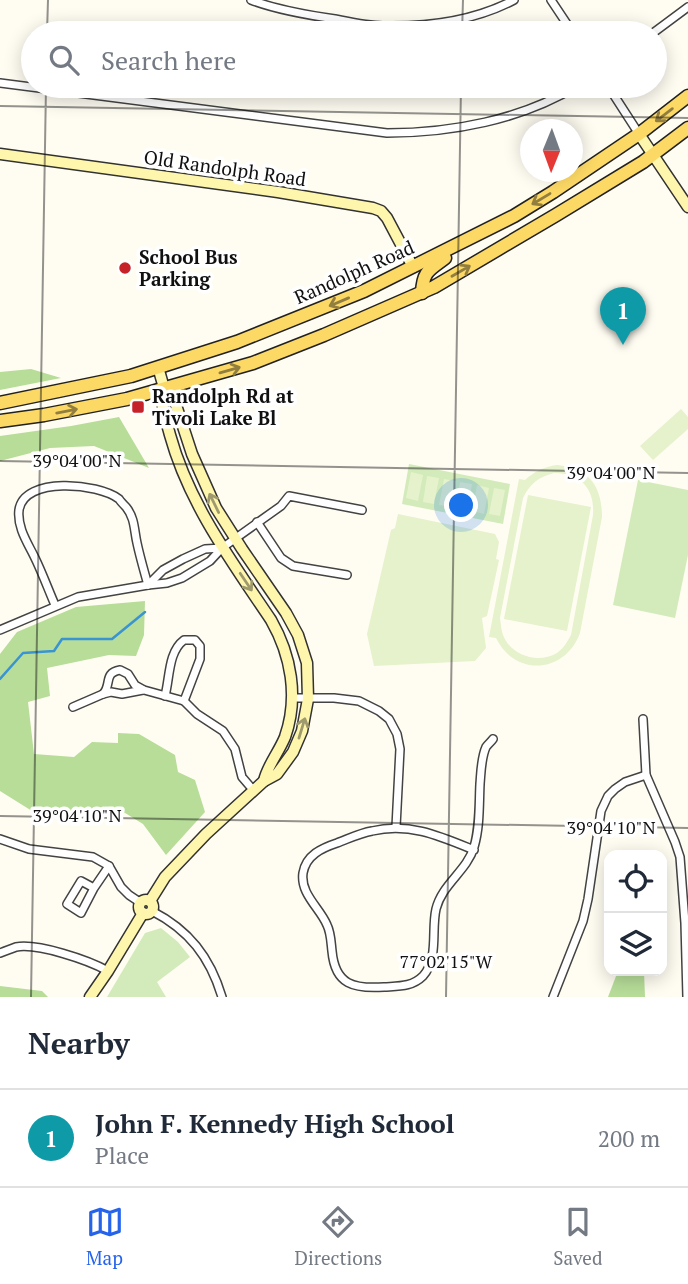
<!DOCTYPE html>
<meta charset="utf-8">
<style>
body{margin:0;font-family:"PT Serif",serif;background:#f2f2f3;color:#1f2937}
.controls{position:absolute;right:21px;bottom:21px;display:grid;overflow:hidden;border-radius:14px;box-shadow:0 4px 18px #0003}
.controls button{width:63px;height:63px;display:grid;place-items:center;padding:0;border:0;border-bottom:2px solid #e0e1e3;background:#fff;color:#1f2937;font:35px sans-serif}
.compass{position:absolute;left:520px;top:119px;width:63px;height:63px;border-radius:50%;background:#fff;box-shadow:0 4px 18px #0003;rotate:181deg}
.you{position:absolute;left:462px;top:506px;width:24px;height:24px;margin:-18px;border:5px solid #fff;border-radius:50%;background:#1a73e8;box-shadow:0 0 0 10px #1a73e833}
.badge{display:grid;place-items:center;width:46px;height:46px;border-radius:50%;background:#2563eb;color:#fff;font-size:23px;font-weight:700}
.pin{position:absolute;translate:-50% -58px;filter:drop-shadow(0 2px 4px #0008)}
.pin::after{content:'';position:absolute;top:37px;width:24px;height:21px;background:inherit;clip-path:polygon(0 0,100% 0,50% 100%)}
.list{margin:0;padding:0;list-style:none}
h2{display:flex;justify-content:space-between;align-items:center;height:91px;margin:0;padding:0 28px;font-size:30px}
h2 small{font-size:23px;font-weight:400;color:#747a83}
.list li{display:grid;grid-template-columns:46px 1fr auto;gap:21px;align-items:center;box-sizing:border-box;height:98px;padding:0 28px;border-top:2px solid #e0e1e3}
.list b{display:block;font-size:26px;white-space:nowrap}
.list p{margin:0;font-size:23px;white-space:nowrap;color:#747a83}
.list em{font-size:23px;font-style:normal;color:#747a83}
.icon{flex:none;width:38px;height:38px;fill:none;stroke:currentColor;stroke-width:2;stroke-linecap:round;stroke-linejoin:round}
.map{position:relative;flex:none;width:688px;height:997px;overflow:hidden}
.search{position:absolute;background:#fff;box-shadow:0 4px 18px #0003;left:21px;right:21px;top:21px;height:77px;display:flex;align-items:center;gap:18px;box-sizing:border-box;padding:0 24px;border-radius:38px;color:#747a83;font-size:26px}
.sheet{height:189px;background:#fff}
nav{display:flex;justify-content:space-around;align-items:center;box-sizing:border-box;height:98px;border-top:2px solid #e0e1e3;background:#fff;font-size:19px;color:#747a83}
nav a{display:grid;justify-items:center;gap:4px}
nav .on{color:#2563eb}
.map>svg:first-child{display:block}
</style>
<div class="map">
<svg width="688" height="997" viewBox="0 0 688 997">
<rect width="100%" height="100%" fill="#fffdf2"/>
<g fill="#d3ebba">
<path d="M409,464L510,484L503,524L402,504Z"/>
<path d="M638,480L688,490V555L675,618L613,605Z"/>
<path d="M161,928L178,942L190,957L157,982L166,997H107L145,933Z"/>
</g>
<g fill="#b7dd99">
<path d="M31,369L61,378L0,390V372Z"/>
<path d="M119,417L149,468L94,446L50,448L0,461V436L71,426Z"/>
<path d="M145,601L144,635L136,656L109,655L47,668L50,696L28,702L34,754L74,757L92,742L118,743V733L139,734L175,755L178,772L195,780L205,812L166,855L143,824L117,808L40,816L0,791V654L17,632L76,607Z"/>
<path d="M618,971H644L645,997H608Z"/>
<path d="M0,986L42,991L48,997H0Z"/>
</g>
<g fill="#e5f2cc" fill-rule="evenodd">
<path d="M681,409L688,417V429L653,460L640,446Z"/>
<path d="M557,465C589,468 602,486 602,517L580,633C565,674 515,677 496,638L489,637L519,479L525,480C535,471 544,467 557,465ZM554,473C581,473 595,489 593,515L571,635C567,642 564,648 557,653C538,664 511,656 503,635C501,630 501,624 500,618L523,498C530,484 538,477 554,473Z"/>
<path d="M411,472L423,475L418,501L406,498Z"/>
<path d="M427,476L439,478L434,504L423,502Z"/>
<path d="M444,479L456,481L451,507L439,505Z"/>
<path d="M460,482L472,484L467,510L455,508Z"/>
<path d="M477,485L489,488L484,514L472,511Z"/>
<path d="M494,488L505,490L500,516L489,514Z"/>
<path d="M528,495L591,507L567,631L504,619Z"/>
<path d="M398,514L495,534L499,542L496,559L499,560L487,616L482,618L486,648L475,661L374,666L367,634L391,530L395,528Z"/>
</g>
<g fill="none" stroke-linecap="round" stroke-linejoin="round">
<path stroke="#3a94d2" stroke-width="2.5" d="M0,679L23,653L54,651L62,639H112L145,612"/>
<g stroke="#434343" stroke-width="10">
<g id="street">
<path d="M251,0C277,10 307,15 335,19C350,22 367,26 383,26C427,27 474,21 514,0"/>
<path d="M551,0L573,33"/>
<path d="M653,33L688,7"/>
<path d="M0,83L387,133C451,133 521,120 577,86"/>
<path d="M608,86L639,134"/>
<path d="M257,522L281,558L293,566L347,575"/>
<path d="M148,585L163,570L183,559L205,549L222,548"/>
<path d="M55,605C48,589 42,572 34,556C27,542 17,527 19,510C24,476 98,483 119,499C121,502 124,505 126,507C135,518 134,530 137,543C140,557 144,571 148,585"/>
<path d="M0,630L78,597L148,585L167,583L182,578L210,561L222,548L281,506L289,496L362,510"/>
<path d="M103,694C112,685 103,673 120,670L128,674L135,685L144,690L184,701L197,714L223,731L235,749L242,777L254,791"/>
<path d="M165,696C170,677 168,652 184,640H195L200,646V659L184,701"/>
<path d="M291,698H334L359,701L379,711L389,719L397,734L400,749L396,827"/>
<path d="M73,707L103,694L111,692L122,694L143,690"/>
<path d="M643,719L646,775L675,842L680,857L685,923L687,997"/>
<path d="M0,839L29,849L93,857L109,866L121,887L129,895L141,903"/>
<path d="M474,850C440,836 409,822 372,831C360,833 348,839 337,843C322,848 306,855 303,873C300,894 320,908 327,925C331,933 331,943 332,951C335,985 354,989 384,987C399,986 412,987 423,976C439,958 431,931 436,909C442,884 467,871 474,847C480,827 479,805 480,784C481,772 481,758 486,747C488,744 491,742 493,739"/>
<path d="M94,888L81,881L67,904L81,913L94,888L109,866"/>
<path d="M152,911C189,930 210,957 222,997"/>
<path d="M0,953C5,951 11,949 16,947C38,943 88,960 108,971"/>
<path d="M553,997L583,921L588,899L601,811L608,796L615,789L625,782L646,775"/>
</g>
</g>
<g stroke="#323232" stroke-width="13">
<g id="secondary">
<path d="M639,134L688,207"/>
<path d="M0,154L278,192L373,208L381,211L387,218L413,267"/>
<path d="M164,388C160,408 165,416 170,435C189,504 232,562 271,620C291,655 299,697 285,737C279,752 267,766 264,781"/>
<circle cx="146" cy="907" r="7"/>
<path d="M150,901L165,877L206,834L264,781L277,774L293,752L302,731L308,699L307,663L298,635L286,613L242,549L216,508L192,454L174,399L164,388L158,367"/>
<path d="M90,997L108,971L143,913"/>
</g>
</g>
<g stroke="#212121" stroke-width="15">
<g id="primary">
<path d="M422,293C423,271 429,270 445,258"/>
<path d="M0,403L131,376L237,342L364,291L514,216L553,192L639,134L688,96"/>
<path d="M0,421L44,415L127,399L253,363L324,335L434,287L556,215L643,162L688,128"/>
</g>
</g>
<use href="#street" stroke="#fff" stroke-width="7"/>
<use href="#secondary" stroke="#fff6ad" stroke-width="10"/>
<use href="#primary" stroke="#fcd865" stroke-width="12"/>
</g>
<defs><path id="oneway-shaft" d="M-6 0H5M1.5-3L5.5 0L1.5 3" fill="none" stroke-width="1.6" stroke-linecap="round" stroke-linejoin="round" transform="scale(1.75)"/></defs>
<g stroke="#927e3f">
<use href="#oneway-shaft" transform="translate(664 115) rotate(143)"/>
<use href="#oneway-shaft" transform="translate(541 199) rotate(149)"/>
<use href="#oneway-shaft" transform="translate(461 271) rotate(-30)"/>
<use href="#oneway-shaft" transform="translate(339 302) rotate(157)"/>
<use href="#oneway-shaft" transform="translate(230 370) rotate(-16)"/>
<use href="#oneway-shaft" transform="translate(67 411) rotate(-11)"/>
</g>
<g stroke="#9f9a6e">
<use href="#oneway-shaft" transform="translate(214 503) rotate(-116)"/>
<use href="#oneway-shaft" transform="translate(246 582) rotate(56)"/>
<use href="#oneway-shaft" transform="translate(302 728) rotate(-73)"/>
</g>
<path fill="none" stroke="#101010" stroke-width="2" stroke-opacity="0.45" d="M47,33L48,0M462,33L463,0M0,106L688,118M0,461L688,473M0,816L688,828M31,997L46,86M446,997L461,86"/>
<g fill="#c52229" stroke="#fff" stroke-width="2.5">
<circle cx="125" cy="268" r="7"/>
<rect x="131" y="400" width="14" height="14" rx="3.5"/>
</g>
<g text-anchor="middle" stroke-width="7" stroke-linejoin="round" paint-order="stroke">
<g font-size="19" fill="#101010" stroke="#fff">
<text transform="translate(225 168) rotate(8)" y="7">Old Randolph Road</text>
<text transform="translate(354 272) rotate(-24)" y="7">Randolph Road</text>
</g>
<g font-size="19" font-weight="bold" fill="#101010" stroke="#fff" text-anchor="start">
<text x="139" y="264">School Bus<tspan x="139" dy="22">Parking</tspan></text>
<text x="152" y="403">Randolph Rd at<tspan x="152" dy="22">Tivoli Lake Bl</tspan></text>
</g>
</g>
<g font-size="18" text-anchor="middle" fill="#101010" stroke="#fff" stroke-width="7" stroke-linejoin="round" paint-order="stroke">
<text x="77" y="467">39°04'00"N</text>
<text x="611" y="479">39°04'00"N</text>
<text x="77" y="822">39°04'10"N</text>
<text x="611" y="834">39°04'10"N</text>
<text x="446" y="968">77°02'15"W</text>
</g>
</svg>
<div class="controls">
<button><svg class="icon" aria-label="locate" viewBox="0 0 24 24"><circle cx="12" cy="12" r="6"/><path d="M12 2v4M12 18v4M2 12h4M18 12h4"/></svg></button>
<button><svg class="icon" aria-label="layers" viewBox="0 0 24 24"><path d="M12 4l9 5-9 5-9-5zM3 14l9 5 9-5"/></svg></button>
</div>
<svg class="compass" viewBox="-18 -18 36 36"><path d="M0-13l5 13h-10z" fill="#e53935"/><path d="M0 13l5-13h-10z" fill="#747a83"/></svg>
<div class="you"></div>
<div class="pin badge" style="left:623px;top:345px;background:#0f9aa8">1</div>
<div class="search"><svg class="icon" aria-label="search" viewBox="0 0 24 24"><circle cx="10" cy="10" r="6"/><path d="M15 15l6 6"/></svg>Search here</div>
</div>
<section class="sheet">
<h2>Nearby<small></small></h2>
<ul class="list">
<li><span class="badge" style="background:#0f9aa8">1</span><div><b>John F. Kennedy High School</b><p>Place</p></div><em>200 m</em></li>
</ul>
</section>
<nav>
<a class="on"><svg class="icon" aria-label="map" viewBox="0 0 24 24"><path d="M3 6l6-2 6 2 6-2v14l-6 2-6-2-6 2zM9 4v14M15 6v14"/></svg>Map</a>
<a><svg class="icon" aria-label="directions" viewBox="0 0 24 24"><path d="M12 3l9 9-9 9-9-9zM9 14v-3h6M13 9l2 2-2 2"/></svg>Directions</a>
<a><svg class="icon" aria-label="saved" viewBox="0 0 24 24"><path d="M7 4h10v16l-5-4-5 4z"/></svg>Saved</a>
</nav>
